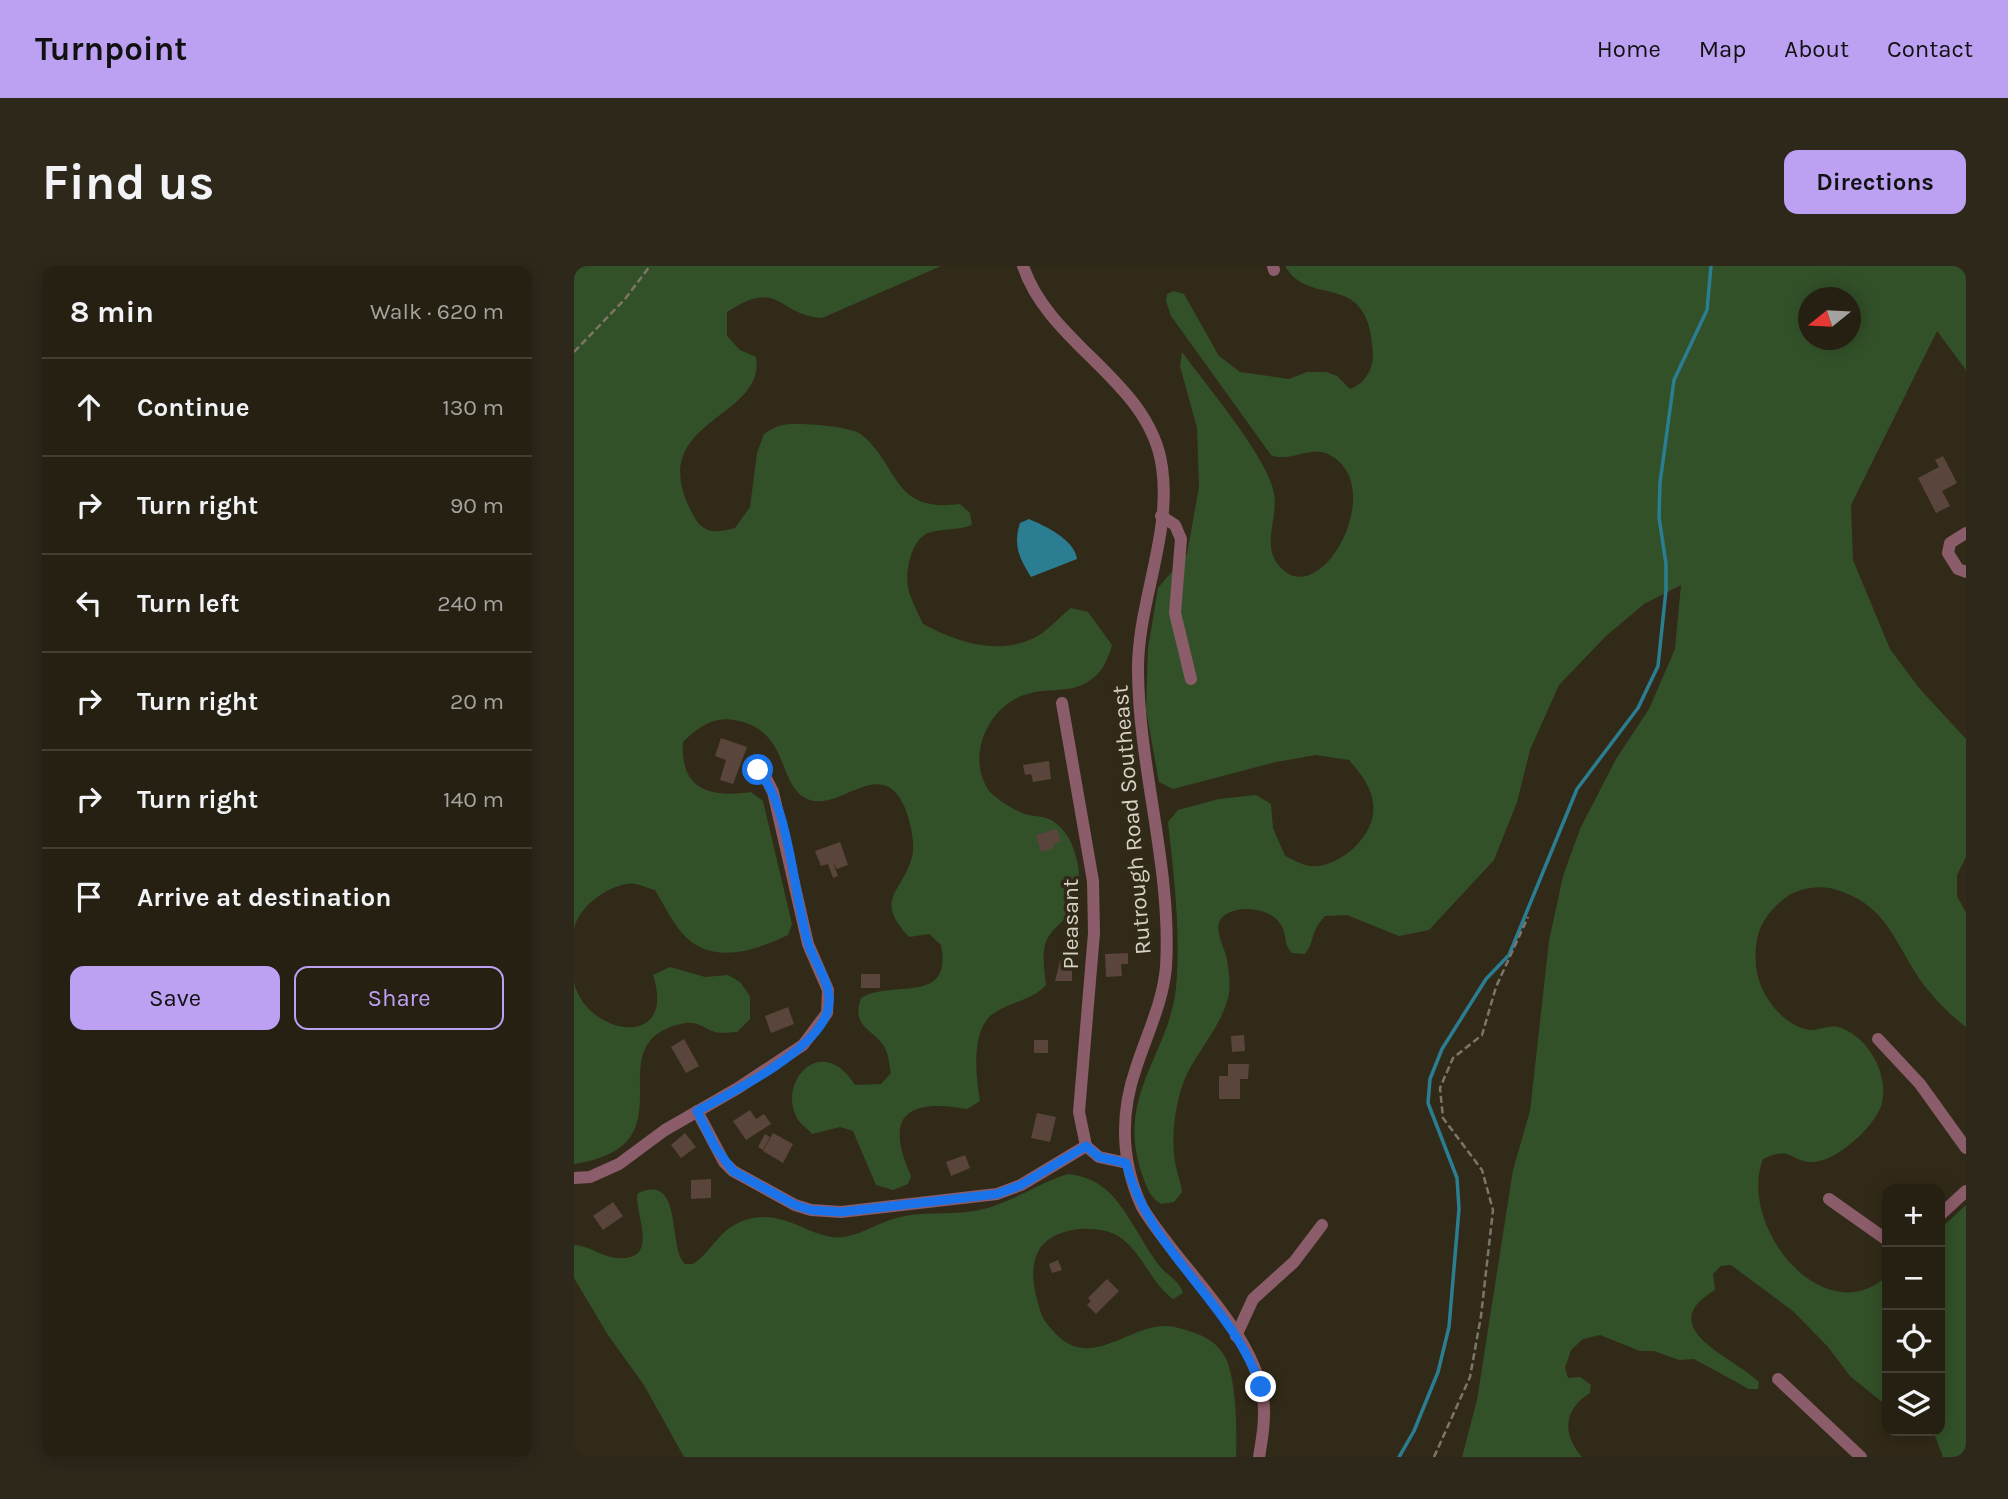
<!DOCTYPE html>
<meta charset="utf-8">
<style>
body{margin:0;font-family:Karla,sans-serif;background:#2e281b;color:#f1f3f6}
.controls{position:absolute;right:21px;bottom:21px;display:grid;overflow:hidden;border-radius:14px;box-shadow:0 4px 18px #0003}
.controls button{width:63px;height:63px;display:grid;place-items:center;padding:0;border:0;border-bottom:2px solid #423e32;background:#262012;color:#f1f3f6;font:35px sans-serif}
.compass{position:absolute;left:1224px;top:21px;width:63px;height:63px;border-radius:50%;background:#262012;box-shadow:0 4px 18px #0003;rotate:252deg}
.stop{position:absolute;width:21px;height:21px;margin:-16px;border:5px solid #1a73e8;border-radius:50%;background:#fff}
.stop.end{background:#1a73e8;border-color:#fff;box-shadow:0 2px 7px #0008}
.list{margin:0;padding:0;list-style:none}
h2{display:flex;justify-content:space-between;align-items:center;height:91px;margin:0;padding:0 28px;font-size:30px}
h2 small{font-size:23px;font-weight:400;color:#a4a39f}
.list li{display:grid;grid-template-columns:46px 1fr auto;gap:21px;align-items:center;box-sizing:border-box;height:98px;padding:0 28px;border-top:2px solid #423e32}
.list b{display:block;font-size:26px;white-space:nowrap}
.list em{font-size:23px;font-style:normal;color:#a4a39f}
.actions{display:flex;gap:14px;padding:21px 28px}
.actions a{flex:1;padding:16px 0;border:2px solid #bca0f2;border-radius:14px;text-align:center;font-size:24px;color:#bca0f2}
.actions .main{background:#bca0f2;color:#111}
.icon{flex:none;width:38px;height:38px;fill:none;stroke:currentColor;stroke-width:2;stroke-linecap:round;stroke-linejoin:round}
.map{position:relative;flex:none;width:1392px;height:1191px;overflow:hidden;border-radius:14px}
header{display:flex;align-items:center;gap:42px;box-sizing:border-box;height:98px;padding:0 35px;background:#bca0f2;color:#111}
header strong{font-size:33px}
nav{display:flex;gap:38px;margin-inline-start:auto;font-size:24px}
.intro{display:flex;align-items:center;justify-content:space-between;box-sizing:border-box;height:168px;padding:0 42px}
h1{margin:0;font-size:49px}
.button{padding:18px 32px;border-radius:14px;background:#bca0f2;color:#111;font-size:24px;font-weight:700}
main{display:flex;gap:42px;padding:0 42px}
aside{flex:1;background:#262012;border-radius:14px;box-shadow:0 4px 18px #0003}
.map>svg:first-child{display:block}
</style>
<header>
<strong>Turnpoint</strong>
<nav><a>Home</a><a>Map</a><a>About</a><a>Contact</a></nav>
</header>
<div class="intro"><h1>Find us</h1><a class="button">Directions</a></div>
<main>
<aside>
<h2>8 min<small>Walk · 620 m</small></h2>
<ul class="list">
<li><svg class="icon" aria-label="ahead" viewBox="0 0 24 24"><path d="M12 20V5M6 11l6-6 6 6"/></svg><div><b>Continue</b></div><em>130 m</em></li>
<li><svg class="icon" aria-label="right" viewBox="0 0 24 24"><path d="M7 20v-9h11M14 6l5 5-5 5"/></svg><div><b>Turn right</b></div><em>90 m</em></li>
<li><svg class="icon" aria-label="left" viewBox="0 0 24 24"><path d="M17 20v-9H6M10 6l-5 5 5 5"/></svg><div><b>Turn left</b></div><em>240 m</em></li>
<li><svg class="icon" aria-label="right" viewBox="0 0 24 24"><path d="M7 20v-9h11M14 6l5 5-5 5"/></svg><div><b>Turn right</b></div><em>20 m</em></li>
<li><svg class="icon" aria-label="right" viewBox="0 0 24 24"><path d="M7 20v-9h11M14 6l5 5-5 5"/></svg><div><b>Turn right</b></div><em>140 m</em></li>
<li><svg class="icon" aria-label="arrive" viewBox="0 0 24 24"><path d="M6 21V4h12l-3 4 3 4H6"/></svg><div><b>Arrive at destination</b></div></li>
</ul>
<div class="actions"><a class="main">Save</a><a>Share</a></div>
</aside>
<div class="map">
<svg width="1392" height="1191" viewBox="0 0 1392 1191">
<rect width="100%" height="100%" fill="#322a18"/>
<g fill="#325129" fill-rule="evenodd">
<path d="M0,0H367L248,52C202,49 207,11 153,46V70L166,84L182,91C193,156 62,153 122,254C132,269 146,266 161,262L176,241L183,187L190,168C195,165 202,160 209,159C224,156 277,160 288,169C326,201 318,247 386,238L396,247L398,259C383,265 369,262 354,267C337,274 331,305 334,322C337,334 344,347 349,358C384,376 420,389 458,373C472,367 485,351 497,342L514,346L538,379C533,396 528,408 512,417C492,428 471,421 450,429C413,442 392,491 415,525C421,532 437,542 446,546C455,551 467,549 477,554C505,570 508,613 505,641C470,671 466,671 472,719C457,735 438,735 420,747C396,763 402,811 406,835L393,843C332,832 310,850 337,910L334,918L319,924L302,919L279,865L266,861L238,868C234,863 226,858 223,852C203,817 247,765 281,819L307,818L317,807C315,800 315,791 312,784C302,762 276,764 287,732C319,713 379,740 367,679L355,668L335,671C299,632 328,628 338,591C342,577 335,547 327,534C304,494 265,544 236,534C202,523 218,463 160,454C139,450 123,462 109,476C106,524 136,532 177,526L189,535L218,658L214,669C185,683 143,698 115,674C100,661 91,640 81,624C72,622 61,616 53,618C32,621 3,642 0,664Z"/>
<path d="M711,0H1392V104L1363,65L1277,239L1279,294L1316,383L1345,422L1392,473V591L1383,609V630L1392,647V761C1379,751 1365,738 1354,724C1321,683 1318,640 1260,623C1245,619 1224,622 1211,632C1186,652 1180,670 1182,701C1185,728 1209,761 1237,764C1246,764 1256,759 1264,761C1293,769 1315,807 1308,837C1303,859 1262,896 1239,896C1216,896 1218,879 1189,893C1163,959 1249,1068 1313,1010V1140L1276,1110L1254,1081L1220,1046L1157,999L1147,1000L1139,1008L1141,1024C1077,1062 1160,1091 1185,1116L1184,1123H1175L1120,1093L1105,1094L1080,1085H1066L1026,1069L1009,1073L997,1084L991,1102L994,1112L1006,1111L1017,1119L1016,1127C989,1144 988,1168 1008,1191H888L903,1134L939,904L956,845L975,675L989,610L1006,563L1042,493L1075,443L1101,383L1107,319L1070,338L1032,370L985,419L956,484L943,536L920,594L855,664L825,670L773,649L751,650C736,666 741,675 731,688L718,687C710,678 713,674 709,663C702,644 672,638 654,647C634,657 651,680 653,694C655,705 657,721 654,732C647,759 627,781 614,806C601,832 596,873 602,901C604,910 607,917 608,926L600,936L587,938C575,930 573,922 568,908C541,830 595,789 602,722C607,666 600,611 594,556L604,544L645,533L682,529L697,538L699,562L711,590C718,593 728,599 736,600C763,603 796,574 799,548C802,526 788,509 775,494L742,489L702,496L599,523L585,516L572,444L574,383L584,322L613,288L625,221L623,162L606,100L608,86C632,119 689,186 699,223C707,251 684,280 708,303C749,343 816,218 754,188C736,179 716,197 697,189L597,50L592,35L593,28L600,25L610,28L645,90L666,106L715,113L733,106H752L763,110L776,123C790,118 799,104 799,89C796,0 736,44 711,0ZM1234,32H1276V74H1234Z"/>
<path d="M96,701L131,711L154,709L166,716L176,730V753L163,766C156,766 147,768 141,766C130,762 123,755 111,757C14,776 125,879 0,898V716C11,769 104,786 79,709Z"/>
<path d="M494,908C509,910 518,913 530,922C550,937 568,977 584,998C592,1009 605,1014 609,1027L599,1033C577,1017 569,988 547,972C526,957 479,960 465,984C454,1003 461,1028 467,1047C470,1056 476,1061 482,1068C513,1101 548,1067 581,1061C594,1058 606,1062 618,1066C630,1070 640,1075 648,1086C663,1105 663,1167 662,1191H110L70,1119L34,1069L0,1012V979C14,979 28,991 43,992C89,996 58,943 64,927C110,907 93,980 111,998H119C136,987 144,967 162,958C207,935 236,976 270,971C291,968 309,953 331,950C357,945 384,950 410,943C440,935 465,917 494,908Z"/>
<path d="M1392,939V1191H1369L1359,1165H1366V963Z"/>
</g>
<path fill="#2b7d92" d="M455,253C471,260 500,273 503,293L457,311C445,292 439,279 446,257Z"/>
<g fill="none" stroke-linecap="round" stroke-linejoin="round">
<path stroke="#2b7d92" stroke-width="3.5" d="M825,1191L840,1165L864,1106L875,1061L885,943L883,912L854,837L856,813L868,783L912,713L935,689L1003,523L1064,442L1084,400L1092,324V298L1085,251L1086,217L1100,114L1133,44L1137,0"/>
</g>
<g fill="#59453b">
<path d="M1369,190L1383,217L1368,225L1376,240L1362,247L1344,212L1365,201L1361,194Z"/>
<path d="M147,472L173,481L159,518L146,514L152,494L141,490Z"/>
<path d="M475,495L477,513L459,516L457,508L451,509L449,499Z"/>
<path d="M483,563L487,576L479,578L480,582L467,586L462,569Z"/>
<path d="M266,576L274,599L263,603L259,596L264,610L259,612L254,598L247,600L241,585Z"/>
<path d="M554,687V698H547L548,710L532,711L531,688Z"/>
<path d="M498,694V715H481L486,695Z"/>
<rect x="287" y="708" width="19" height="14"/>
<path d="M214,741L220,758L197,767L191,750Z"/>
<path d="M670,769L671,785L658,786L657,770Z"/>
<path d="M110,773L125,800L112,807L97,781Z"/>
<rect x="460" y="774" width="14" height="13"/>
<path d="M654,798H675L674,813H666V833H645V810H654Z"/>
<path d="M176,844L182,853L190,848L197,858L172,874L159,855Z"/>
<path d="M463,847L482,851L476,876L457,872Z"/>
<path d="M111,867L122,881L107,892L97,879Z"/>
<path d="M199,867L219,878L209,897L189,885Z"/>
<path d="M191,868L196,871L189,884L184,881Z"/>
<path d="M391,889L396,902L377,910L372,896Z"/>
<path d="M137,913V932L117,933V914Z"/>
<path d="M39,936L49,950L29,964L19,950Z"/>
<path d="M484,994L488,1004L478,1007L475,998Z"/>
<path d="M533,1013L545,1025L522,1048L513,1039L517,1035L514,1032Z"/>
</g>
<g fill="none" stroke-linecap="round" stroke-linejoin="round">
<g stroke="#7d7668" stroke-width="2.5" stroke-dasharray="7 3.5" stroke-linecap="butt">
<path d="M0,86L51,33L76,0"/>
<path d="M860,1191L896,1111L907,1050L919,944L908,904L869,852L866,822L879,792L908,769L922,721L954,651"/>
</g>
<g stroke="#8b5c69" stroke-width="12">
<path d="M449,0C476,80 576,115 588,201C598,269 563,338 564,406C565,504 598,602 592,701C589,736 573,768 562,802C546,848 547,896 568,941C602,998 670,1055 687,1121C693,1144 689,1168 685,1191"/>
<path d="M699,0L700,4"/>
<path d="M587,250L601,259L607,273L601,347L617,413"/>
<path d="M1392,267L1376,277L1374,287L1384,303L1392,306"/>
<path d="M488,437L519,615L520,667L505,846L512,880"/>
<path d="M1304,773L1346,818L1392,882"/>
<path d="M123,845L150,896L159,905L221,939L237,944L267,946L423,928L447,919L512,880L525,891L553,897"/>
<path d="M0,912L16,911L45,898L91,864L164,822L229,779L253,747L254,724L234,678L199,526L193,514L176,498"/>
<path d="M1255,933L1313,974"/>
<path d="M1366,949L1392,925"/>
<path d="M662,1070L679,1033L720,996L748,959"/>
<path d="M1204,1113L1287,1191"/>
</g>
</g>
<g fill="none" stroke-linecap="round" stroke-linejoin="round">
<path stroke="#1a73e8" stroke-width="9" d="M184,504C215,538 220,630 234,677C241,700 262,721 253,747C239,786 159,826 123,845L141,881L159,905L221,939L237,944L267,946L423,928L447,919L512,880L525,891L552,897C574,984 658,1037 687,1121"/>
</g>
<g text-anchor="middle" stroke-width="7" stroke-linejoin="round" paint-order="stroke">
<g font-size="23" fill="#d7d2c7" stroke="#322a18">
<text transform="translate(557 554) rotate(-95)" y="8">Rutrough Road Southeast</text>
<text transform="translate(496 658) rotate(-90)" y="8">Pleasant</text>
</g>
</g>
</svg>
<div class="controls">
<button>+</button>
<button>−</button>
<button><svg class="icon" aria-label="locate" viewBox="0 0 24 24"><circle cx="12" cy="12" r="6"/><path d="M12 2v4M12 18v4M2 12h4M18 12h4"/></svg></button>
<button><svg class="icon" aria-label="layers" viewBox="0 0 24 24"><path d="M12 4l9 5-9 5-9-5zM3 14l9 5 9-5"/></svg></button>
</div>
<svg class="compass" viewBox="-18 -18 36 36"><path d="M0-13l5 13h-10z" fill="#e53935"/><path d="M0 13l5-13h-10z" fill="#a4a39f"/></svg>
<div class="stop" style="left:184px;top:504px"></div>
<div class="stop end" style="left:687px;top:1121px"></div>
</div>
</main>
